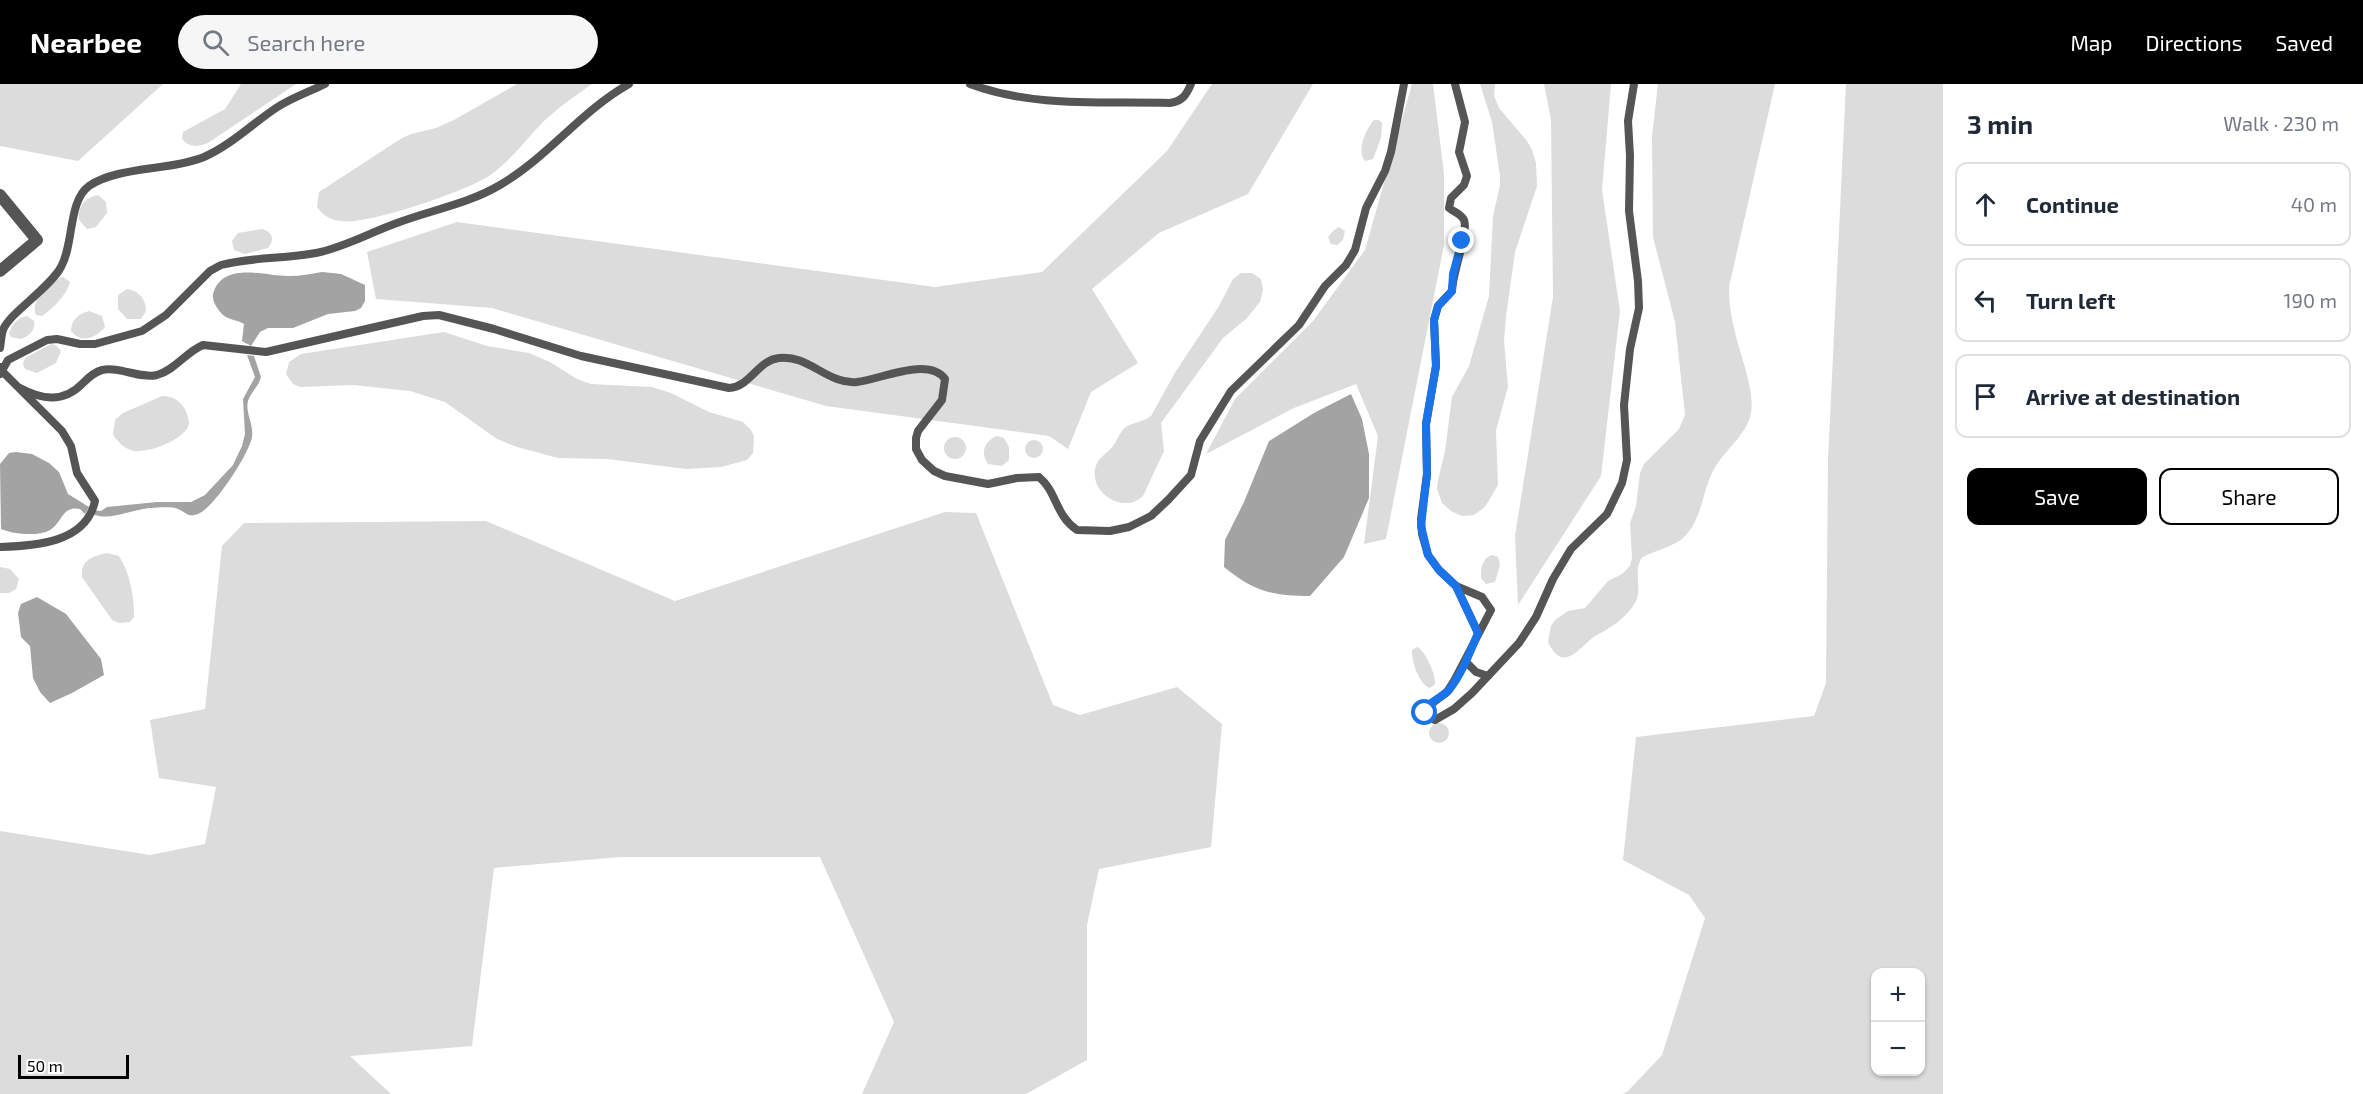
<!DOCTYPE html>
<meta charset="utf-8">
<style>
body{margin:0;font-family:"Exo 2",sans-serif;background:#f6f6f7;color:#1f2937}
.controls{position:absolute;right:18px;bottom:18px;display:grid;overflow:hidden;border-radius:12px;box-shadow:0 2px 4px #0004}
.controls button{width:54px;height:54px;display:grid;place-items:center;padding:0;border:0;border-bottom:2px solid #e0e1e3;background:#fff;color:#1f2937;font:30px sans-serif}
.scale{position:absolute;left:18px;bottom:15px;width:111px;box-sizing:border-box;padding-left:6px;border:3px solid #000;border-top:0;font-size:16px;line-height:21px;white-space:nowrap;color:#000;-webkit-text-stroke:4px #fff;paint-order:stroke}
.stop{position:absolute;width:18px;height:18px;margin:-14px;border:4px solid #1a73e8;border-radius:50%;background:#fff}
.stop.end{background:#1a73e8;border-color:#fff;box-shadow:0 2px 6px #0008}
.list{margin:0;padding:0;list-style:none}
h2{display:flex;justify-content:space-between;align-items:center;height:78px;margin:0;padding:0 24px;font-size:26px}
h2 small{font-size:20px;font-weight:400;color:#747a83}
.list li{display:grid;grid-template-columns:39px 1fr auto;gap:18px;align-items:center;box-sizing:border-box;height:84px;margin:0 12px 12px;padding:0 12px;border:2px solid #e0e1e3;border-radius:12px}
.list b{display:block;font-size:22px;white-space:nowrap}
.list em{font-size:20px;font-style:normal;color:#747a83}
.actions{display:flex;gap:12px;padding:18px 24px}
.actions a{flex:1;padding:14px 0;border:2px solid #000;border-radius:12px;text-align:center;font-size:21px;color:#000}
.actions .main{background:#000;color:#fff}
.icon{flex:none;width:33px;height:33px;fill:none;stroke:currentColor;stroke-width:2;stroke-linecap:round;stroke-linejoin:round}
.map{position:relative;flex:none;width:1943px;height:1010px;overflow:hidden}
header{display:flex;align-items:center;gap:36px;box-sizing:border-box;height:84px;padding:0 30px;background:#000;color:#fff}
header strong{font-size:28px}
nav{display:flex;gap:33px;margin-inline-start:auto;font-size:21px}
.search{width:420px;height:54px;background:#f6f6f7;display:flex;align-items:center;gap:15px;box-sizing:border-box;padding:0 21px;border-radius:33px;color:#747a83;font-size:22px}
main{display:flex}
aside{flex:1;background:#fff}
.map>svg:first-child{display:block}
</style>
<header>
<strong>Nearbee</strong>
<div class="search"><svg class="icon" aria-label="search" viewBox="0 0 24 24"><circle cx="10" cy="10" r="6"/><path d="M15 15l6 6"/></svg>Search here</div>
<nav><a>Map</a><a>Directions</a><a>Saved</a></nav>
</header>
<main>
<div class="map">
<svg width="1943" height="1010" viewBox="0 0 1943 1010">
<rect width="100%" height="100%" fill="#fff"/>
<g fill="#dcdcdc" fill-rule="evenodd">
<path d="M0,0H163L78,77L0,62Z"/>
<path d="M241,0H296L208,59C197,63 190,64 182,55L183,48L225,25Z"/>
<path d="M517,0H592C575,12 559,23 544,37C526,55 511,77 489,92C466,107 366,142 340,137C331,136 322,131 317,123L319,108L402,54L411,50L436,44L454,36Z"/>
<path d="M1212,0H1313L1248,110L1159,149L1092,205L1138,279L1091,308L1068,365L1049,352L826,322L492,224L376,215L367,168L457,138L935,203L1042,188L1167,67Z"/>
<path d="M1412,0H1433L1444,90V161L1386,455L1364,460L1378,352L1356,300L1294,324L1206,370L1235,315L1313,237L1365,166Z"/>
<path d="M1480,0H1495L1494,12L1499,24L1527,57L1532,66L1536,79L1537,102L1515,168L1506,232L1504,257L1508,303L1496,346L1498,401L1485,423L1474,431L1462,432L1451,427L1442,419L1437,405L1438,396L1445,367L1452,313L1469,282L1489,212L1493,132L1500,101V92L1492,38Z"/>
<path d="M1544,0H1611L1602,106L1620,227L1601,392L1518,521L1515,452L1553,213L1551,36Z"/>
<path d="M1658,0H1775L1729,203C1729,219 1731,233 1735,248C1740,271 1757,311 1750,333C1744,353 1724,367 1714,385C1702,407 1703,433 1685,452C1674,464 1645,469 1641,475C1633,489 1643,506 1635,519C1626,534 1612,543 1597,551C1580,561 1564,592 1548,558L1551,542L1555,536L1568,527L1585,524L1608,497L1622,490L1630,482L1632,474L1630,439L1636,422L1640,389L1644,380L1679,345L1685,331L1675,238L1653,153L1652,52Z"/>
<path d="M1846,0H1943V1010H1623L1628,1007L1662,971L1705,834L1689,811L1623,776L1636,653L1814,632L1826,599L1828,376ZM1920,888V988H1876V888Z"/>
<path d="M1374,36H1379L1382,39L1381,54L1373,75L1365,77C1356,67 1366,45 1374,36Z"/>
<path d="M98,111L106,118L107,129L96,143L87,145L79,136C77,123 86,113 98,111Z"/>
<path d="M1339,143L1345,147L1343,156L1337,161L1331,160L1328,153L1334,146Z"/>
<path d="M262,145C273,148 275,156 268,164L245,170L234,166L232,157L238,149Z"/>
<path d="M1241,189H1252L1261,195L1263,206L1260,218L1246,235L1223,254L1161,339L1164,367L1143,412C1122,432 1085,406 1097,379C1101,372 1108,368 1113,362C1117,357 1120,347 1126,343C1133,338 1144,338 1151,332L1176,287L1219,222L1233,195Z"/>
<path d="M63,193L70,198C67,211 53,224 42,232L36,231C29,218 50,196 63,193Z"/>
<path d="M127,205C139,207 146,215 146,227L141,235H127L118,225V211Z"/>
<path d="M89,227L102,232L105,243C96,254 81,260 71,247C71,235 79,230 89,227Z"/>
<path d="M27,232L34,237C36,246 29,252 21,255L11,253L9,249C12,240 18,233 27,232Z"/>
<path d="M444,248L487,262L529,269L550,278L577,295L591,300L652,303L671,309L709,328L743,338L751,346L754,352L753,369L747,376L721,383L686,385L607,375L558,374L517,363L497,355L445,318L410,307L353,301L300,303L293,300L286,290L289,278L301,270Z"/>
<path d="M51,260L56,261L61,267L56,279L37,289L25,285L23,280L25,274Z"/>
<path d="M162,312C179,312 187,324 189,339C187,355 149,369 134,367C125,365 117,358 113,350L115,336L123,329Z"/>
<path d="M997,352L1004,354L1009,363V376L1002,382L988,380C980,369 984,357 997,352Z"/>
<circle cx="955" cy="364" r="11"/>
<circle cx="1034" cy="365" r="9"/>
<path d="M945,428L976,429L1053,621L1080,631L1177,603L1222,640L1211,763L1099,785L1087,841V976L1026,1010H862L894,938L820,773H620L494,784L472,962L350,972L391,1010H0V747L150,771L205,760L216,703L159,694L150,636L205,625L222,462L244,439L486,437L675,517Z"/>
<path d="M107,469L119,472C130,489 134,512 134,533L130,538L119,539L112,536L82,493C80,476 93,472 107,469Z"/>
<path d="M1492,471L1498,473L1500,481L1495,498L1486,500L1481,494C1481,484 1482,474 1492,471Z"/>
<path d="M0,483L10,485L19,495L16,505L9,509H0Z"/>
<path d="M1417,563C1425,566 1436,591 1435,600L1430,604C1419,601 1411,576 1412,566Z"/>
<circle cx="1439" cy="649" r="10"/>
</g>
<g fill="#a3a3a3">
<path d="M322,188L341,190L365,201V217L361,224L355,227L328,230L293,244H268L260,248L251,262L242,257L244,240C238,236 229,236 223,231C217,225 210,215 214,207C226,177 267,193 290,192C300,192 311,190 322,188Z"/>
<path d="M247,271L254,272L261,293C259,302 251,308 248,317C245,329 254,340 252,353C249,370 214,424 198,430C188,434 186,428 178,425C170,422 159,424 151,424C132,425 109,438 93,430L94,426L101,427L107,423L157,418H191L205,411L233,381L242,362L245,350L243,315L255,293Z"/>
<path d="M1351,310L1362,335L1369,370V414L1344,473L1310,512C1272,512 1253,507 1224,483L1225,456L1244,418L1269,357L1314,329Z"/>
<path d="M16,368L32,370L49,379L59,388L68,410L89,423L85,430L80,425C62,421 62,439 50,446C38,453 13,450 1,445L0,380L9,369Z"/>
<path d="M37,513L66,530L101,575L104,591L72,609L50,619L40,608L33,594L30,562L21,553L18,529L21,520Z"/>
</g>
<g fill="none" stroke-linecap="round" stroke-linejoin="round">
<g stroke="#555" stroke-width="8">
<path d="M970,0C1034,24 1103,17 1170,19C1182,17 1186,12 1191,0"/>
<path d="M1455,0L1465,38L1459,68L1467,92L1464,101L1451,114L1449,124C1454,128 1461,130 1464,136C1469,147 1452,190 1452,207L1438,222L1434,236L1436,282L1426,340L1427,390L1421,435L1422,450L1428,471L1439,486L1456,502L1482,513L1491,526L1454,597L1447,608L1426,624V632L1435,636L1454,625L1472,609L1519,559L1536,533L1553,495L1571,465L1607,430L1622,399L1627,376L1624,321L1630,265L1639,224L1638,197L1629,127L1630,72L1628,37L1634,0"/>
<path d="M0,264C1,259 1,252 3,246C9,229 49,205 61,183C74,160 68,117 89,102C118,82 170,87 204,73C231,61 252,40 276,24C291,14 309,8 325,0"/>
<path d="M0,290L8,276L47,256L57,255L80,260H95L142,247L166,231L210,187L221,181C251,173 284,175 316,169C345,163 369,149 397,139C431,126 468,120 500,101C548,73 581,27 629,0"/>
<path d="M20,304C42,316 64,319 83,299C88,294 94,288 102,286C120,282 139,295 157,291C175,286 186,268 203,261L266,268L423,232L439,231L494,245L581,272L729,304C750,303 758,276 779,274C808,270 828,301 857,298C879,296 928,272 945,295L942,316L918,347L916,354V365L922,376L934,387L945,392L988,400L1017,394L1039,393C1057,408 1055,431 1077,446L1110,447L1129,443L1151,432L1168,416L1191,391L1200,357L1231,307L1299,241L1325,202L1346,181L1355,166L1366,124L1385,87L1391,68L1404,0"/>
<path d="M0,463C35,462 86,459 95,417L77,389L71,362L62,347L2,287L1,283"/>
<path d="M1456,502L1478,549"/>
<path d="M1465,577L1476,588L1488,592"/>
</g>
<path stroke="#555" stroke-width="12" d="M0,111L37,156L0,187"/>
</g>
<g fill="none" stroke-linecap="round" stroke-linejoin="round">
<path stroke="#1a73e8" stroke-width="8" d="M1425,629C1427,617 1441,615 1449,606C1462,590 1470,568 1478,549L1456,502L1439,486L1428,471L1421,442L1427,390L1426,340L1436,282L1434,236L1438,222L1452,207L1453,190L1462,157"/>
</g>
</svg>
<div class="controls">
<button>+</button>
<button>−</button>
</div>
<div class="scale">50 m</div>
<div class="stop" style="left:1425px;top:629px"></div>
<div class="stop end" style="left:1462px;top:157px"></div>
</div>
<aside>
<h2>3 min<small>Walk · 230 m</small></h2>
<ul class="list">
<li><svg class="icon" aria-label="ahead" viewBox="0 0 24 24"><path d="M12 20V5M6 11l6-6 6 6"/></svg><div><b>Continue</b></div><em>40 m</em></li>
<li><svg class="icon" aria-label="left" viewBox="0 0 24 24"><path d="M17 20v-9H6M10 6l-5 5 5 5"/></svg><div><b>Turn left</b></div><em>190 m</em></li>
<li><svg class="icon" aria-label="arrive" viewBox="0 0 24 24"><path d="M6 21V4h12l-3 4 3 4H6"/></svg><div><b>Arrive at destination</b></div></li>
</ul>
<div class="actions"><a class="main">Save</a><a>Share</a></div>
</aside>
</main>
